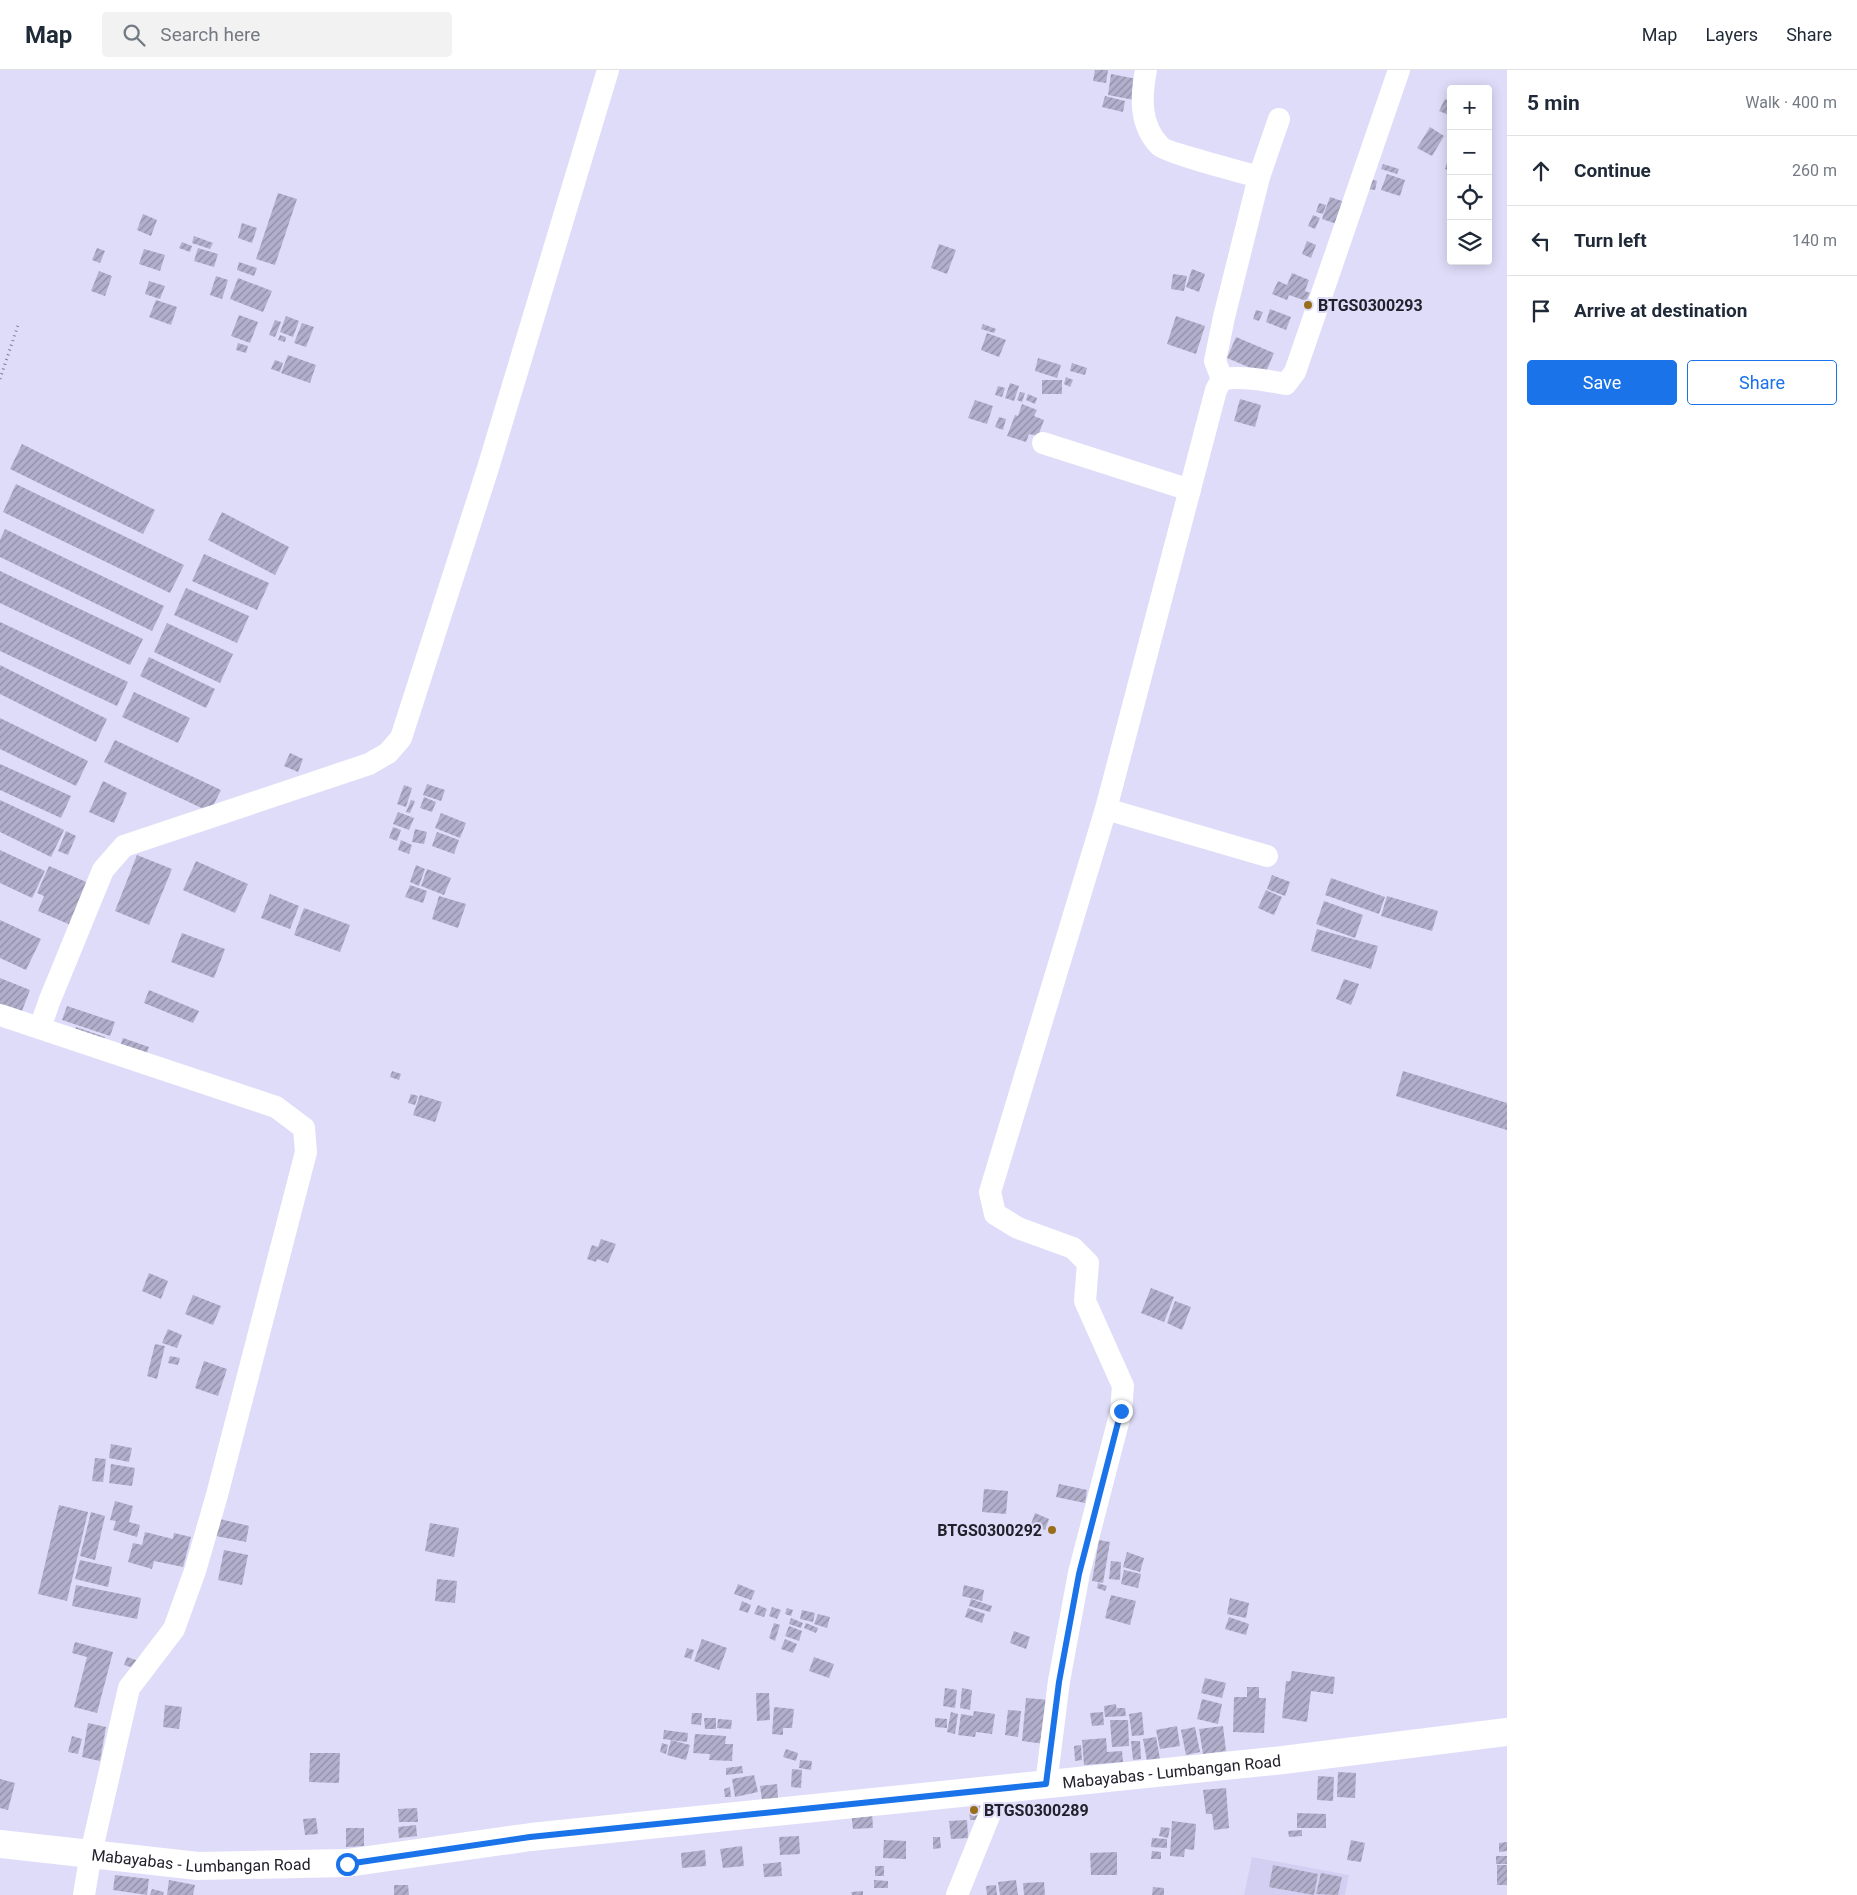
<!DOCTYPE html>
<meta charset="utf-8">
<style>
body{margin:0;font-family:Roboto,sans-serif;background:#f2f2f3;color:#1f2937}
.controls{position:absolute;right:15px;top:15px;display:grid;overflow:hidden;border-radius:5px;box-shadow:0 2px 12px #0003}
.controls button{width:45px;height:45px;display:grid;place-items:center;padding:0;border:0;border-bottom:1px solid #e0e1e3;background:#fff;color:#1f2937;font:25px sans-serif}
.stop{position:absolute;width:15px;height:15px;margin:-11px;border:4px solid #1a73e8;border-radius:50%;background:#fff}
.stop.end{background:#1a73e8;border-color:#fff;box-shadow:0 1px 5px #0008}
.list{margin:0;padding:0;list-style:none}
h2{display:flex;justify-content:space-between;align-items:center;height:65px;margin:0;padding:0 20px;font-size:21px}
h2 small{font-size:16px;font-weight:400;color:#747a83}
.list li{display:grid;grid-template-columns:32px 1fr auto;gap:15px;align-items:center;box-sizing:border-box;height:70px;padding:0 20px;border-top:1px solid #e0e1e3}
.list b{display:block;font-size:19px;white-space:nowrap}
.list em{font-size:16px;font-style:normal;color:#747a83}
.actions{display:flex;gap:10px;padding:15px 20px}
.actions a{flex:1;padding:11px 0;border:1px solid #1a73e8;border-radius:5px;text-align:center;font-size:18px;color:#1a73e8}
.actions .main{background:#1a73e8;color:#fff}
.icon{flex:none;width:28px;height:28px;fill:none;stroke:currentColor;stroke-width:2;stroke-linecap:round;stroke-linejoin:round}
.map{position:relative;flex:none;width:1507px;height:1825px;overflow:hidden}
header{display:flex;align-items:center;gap:30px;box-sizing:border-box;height:70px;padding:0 25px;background:#fff;border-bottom:1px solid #e0e1e3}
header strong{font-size:24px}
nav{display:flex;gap:28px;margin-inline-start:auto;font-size:18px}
.search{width:350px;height:45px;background:#f2f2f3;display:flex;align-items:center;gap:12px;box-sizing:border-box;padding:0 18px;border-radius:5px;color:#747a83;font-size:19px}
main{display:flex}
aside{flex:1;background:#fff}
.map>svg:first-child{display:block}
</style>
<header>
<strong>Map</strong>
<div class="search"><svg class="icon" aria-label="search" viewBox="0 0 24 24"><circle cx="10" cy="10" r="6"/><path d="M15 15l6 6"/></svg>Search here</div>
<nav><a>Map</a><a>Layers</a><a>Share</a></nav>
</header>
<main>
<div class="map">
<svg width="1507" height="1825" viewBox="0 0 1507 1825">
<defs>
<pattern id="building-hatch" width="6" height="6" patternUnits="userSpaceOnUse" patternTransform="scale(1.25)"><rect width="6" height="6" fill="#b1afcb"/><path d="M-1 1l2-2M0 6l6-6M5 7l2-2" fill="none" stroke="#908ea5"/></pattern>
</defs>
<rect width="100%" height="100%" fill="#dfdcf9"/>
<path fill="#d3cff3" d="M1252,1787L1349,1805L1345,1825H1244Z"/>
<g fill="url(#building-hatch)">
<path d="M1095,0H1108L1106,13L1093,11Z"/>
<path d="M1111,4L1137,9L1134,30L1108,25Z"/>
<path d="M1105,26L1125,31L1123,42L1102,37Z"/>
<path d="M1445,29L1451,32V46L1439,41Z"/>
<path d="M1430,57L1444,66L1432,86L1417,78Z"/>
<path d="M1448,89L1451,90V101L1445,99Z"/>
<path d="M1383,94L1399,99L1397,104L1381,99Z"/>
<path d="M1387,104L1405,110L1400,126L1381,120Z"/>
<path d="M1370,109L1377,111L1375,120L1368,119Z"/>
<path d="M278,123L297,129L275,195L256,189Z"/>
<path d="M1330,127L1345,132L1337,154L1322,149Z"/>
<path d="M1319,133L1326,135L1323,144L1316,142Z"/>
<path d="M143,144L157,150L151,166L137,160Z"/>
<path d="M1313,145L1320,148L1315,159L1308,156Z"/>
<path d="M242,153L257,158L252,173L238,168Z"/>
<path d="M194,166L213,173L210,179L192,173Z"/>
<path d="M1307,171L1316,175L1311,188L1302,184Z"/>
<path d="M182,172L192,176L190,182L179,178Z"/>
<path d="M939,174L956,180L947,204L931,198Z"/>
<path d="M97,178L105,181L100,193L92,190Z"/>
<path d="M198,178L218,184L214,197L194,191Z"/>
<path d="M144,179L165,185L160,201L139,194Z"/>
<path d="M239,192L257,198L254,206L237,200Z"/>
<path d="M1192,199L1205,204L1199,222L1186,217Z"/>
<path d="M99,201L112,206L105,226L91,221Z"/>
<path d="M1292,203L1309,210L1303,226L1305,221L1310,223L1306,231L1289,225L1287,230L1272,224L1278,211L1287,215Z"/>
<path d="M1173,204L1187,206L1184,221L1171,219Z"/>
<path d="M216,206L228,210L222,229L210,225Z"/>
<path d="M238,208L272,221L263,242L230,229Z"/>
<path d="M149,211L165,216L160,229L145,224Z"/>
<path d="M156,230L177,237L171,255L149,247Z"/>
<path d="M1270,239L1291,247L1286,260L1266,252Z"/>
<path d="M1256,240L1263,242L1259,251L1253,249Z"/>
<path d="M239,245L258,252L250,273L231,266Z"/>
<path d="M286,246L299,251L293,267L280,262Z"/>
<path d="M1176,246L1205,256L1196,284L1167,274Z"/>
<path d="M275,250L281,252L275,267L269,265Z"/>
<path d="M302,253L314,257L306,277L294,273Z"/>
<path d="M983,254L996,259L994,263L981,259Z"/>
<path d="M987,263L1006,270L999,287L981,280Z"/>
<path d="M280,265L286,267L285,272L278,270Z"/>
<path d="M1236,267L1274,283L1265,304L1227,288Z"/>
<path d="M238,273L248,276L246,283L236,280Z"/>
<path d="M288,285L316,295L310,313L281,303Z"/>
<path d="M1038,288L1061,295L1057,308L1035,301Z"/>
<path d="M275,290L283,293L280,302L271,299Z"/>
<path d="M1072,293L1087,298L1085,305L1070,301Z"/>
<path d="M1066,307L1073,310L1070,317L1064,314Z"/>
<rect x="1042" y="310" width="20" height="14"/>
<path d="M1010,313L1019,316L1014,331L1005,328Z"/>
<path d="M998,316L1005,318L1002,327L995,325Z"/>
<path d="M1020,322L1025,323L1022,332L1017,330Z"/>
<path d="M1028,324L1037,328L1035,334L1026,330Z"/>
<path d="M1240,329L1261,335L1255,357L1234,351Z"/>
<path d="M975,330L993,336L987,354L968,348Z"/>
<path d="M1022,334L1037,340L1034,346L1044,350L1038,366L1029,364L1026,372L1007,366L1015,345L1018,346Z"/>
<path d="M999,347L1006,349L1003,360L995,357Z"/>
<path d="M22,374L155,440L143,464L10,399Z"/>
<path d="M16,414L184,495L170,523L3,442Z"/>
<path d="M222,442L289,477L275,505L208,470Z"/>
<path d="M5,459L164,536L152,561L0,487V470Z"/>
<path d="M204,484L269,513L257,540L192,511Z"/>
<path d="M0,501L143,569L130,595L0,533Z"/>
<path d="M186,518L249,546L237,573L174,545Z"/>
<path d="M0,552L128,612L117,636L0,581Z"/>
<path d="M167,553L233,584L220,613L154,582Z"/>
<path d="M149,587L215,619L206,638L140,606Z"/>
<path d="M0,595L107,649L96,672L0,624Z"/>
<path d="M134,622L190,648L178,673L122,647Z"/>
<path d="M0,648L88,691L76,716L0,679Z"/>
<path d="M115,670L221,720L210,742L104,692Z"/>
<path d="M290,683L303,689L298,702L284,696Z"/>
<path d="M0,694L71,726L61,748L0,720Z"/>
<path d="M103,711L127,723L114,753L89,742Z"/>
<path d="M427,714L445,720L441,731L423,725Z"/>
<path d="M404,715L412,718L406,737L397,734Z"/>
<path d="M424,727L436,732L432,742L420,738Z"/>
<path d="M0,730L64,760L51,787L0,762Z"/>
<path d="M411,730L415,731L410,743L406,742Z"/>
<path d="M398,742L414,748L409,760L393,754Z"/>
<path d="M441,743L466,753L460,768L435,758Z"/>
<path d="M393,757L401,760L397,771L389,768Z"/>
<path d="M415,759L427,762L424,774L412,772Z"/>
<path d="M66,761L76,766L68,785L58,781Z"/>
<path d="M437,762L459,770L454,784L432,776Z"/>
<path d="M401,770L412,775L409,784L398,780Z"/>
<path d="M0,780L45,801L32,828L0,813Z"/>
<path d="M137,785L172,799L149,855L115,841Z"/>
<path d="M196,791L248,814L235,843L183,820Z"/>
<path d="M416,795L425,799L419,816L410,812Z"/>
<path d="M49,796L91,814L73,856L38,841L44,826L37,823Z"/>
<path d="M427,799L451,808L444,825L421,816Z"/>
<path d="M1272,805L1290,812L1285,826L1267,819Z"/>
<path d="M1331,808L1385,827L1379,844L1325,825Z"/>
<path d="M410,815L427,821L423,833L405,827Z"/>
<path d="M1266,820L1282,827L1274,845L1258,838Z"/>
<path d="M270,824L299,836L290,859L261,848Z"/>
<path d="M439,826L466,834L458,858L432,849Z"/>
<path d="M1387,826L1438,841L1432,861L1381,846Z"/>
<path d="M1324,831L1363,845L1355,868L1316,854Z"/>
<path d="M304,838L350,855L340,882L294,865Z"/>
<path d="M0,850L41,869L26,900L0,888Z"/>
<path d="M1317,859L1378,876L1371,899L1311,881Z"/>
<path d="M182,863L225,879L214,908L171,892Z"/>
<path d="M0,908L30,920L20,946L0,938Z"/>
<path d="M1344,909L1359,914L1351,935L1336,929Z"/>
<path d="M149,920L199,941L193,953L144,933Z"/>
<path d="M67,936L115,952L110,966L62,950Z"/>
<path d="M76,957L105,967L102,974L73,965Z"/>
<path d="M123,968L149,977L145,988L119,979Z"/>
<path d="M392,1001L401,1004L399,1010L390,1007Z"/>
<path d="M1403,1001L1507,1033V1060L1396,1026Z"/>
<path d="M411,1024L418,1026L415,1035L408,1033Z"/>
<path d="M420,1025L442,1032L435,1052L413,1045Z"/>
<path d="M601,1169L616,1174L608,1193L597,1189L596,1192L587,1189L592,1175L598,1177Z"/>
<path d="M149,1203L168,1211L161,1229L142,1221Z"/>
<path d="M1151,1218L1174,1227L1164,1252L1141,1243Z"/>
<path d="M193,1225L221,1236L213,1255L185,1244Z"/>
<path d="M1175,1231L1191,1237L1182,1260L1167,1253Z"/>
<path d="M168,1259L182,1265L177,1278L162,1273Z"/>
<path d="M155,1274L165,1276L157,1309L147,1306Z"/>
<path d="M170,1286L180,1288L178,1295L168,1293Z"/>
<path d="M204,1291L227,1299L218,1326L195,1318Z"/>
<path d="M111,1374L132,1378L129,1392L109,1388Z"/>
<path d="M95,1388L106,1389L103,1412L92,1411Z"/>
<path d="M111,1394L135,1398L132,1416L109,1413Z"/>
<path d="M1059,1414L1087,1420L1085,1433L1056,1427Z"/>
<path d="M984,1419L1008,1421L1006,1444L982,1442Z"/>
<path d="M115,1431L133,1436L129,1452L140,1455L137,1467L113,1460L116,1451L110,1450Z"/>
<path d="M59,1435L88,1442L67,1531L38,1524Z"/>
<path d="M91,1442L105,1446L95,1490L80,1486Z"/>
<path d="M1035,1443L1049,1449L1045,1460L1031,1454Z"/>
<path d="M220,1449L249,1456L246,1472L216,1466Z"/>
<path d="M430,1453L459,1458L454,1487L425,1481Z"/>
<path d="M145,1462L173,1469L174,1463L191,1467L183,1497L154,1491L152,1499L128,1492L133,1473L142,1475Z"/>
<path d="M1099,1470L1110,1472L1103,1513L1092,1511Z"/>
<path d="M224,1480L248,1485L242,1515L218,1510Z"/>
<path d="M1127,1482L1144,1488L1140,1502L1123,1497Z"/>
<path d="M80,1490L112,1497L108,1517L75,1509Z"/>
<path d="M1111,1491L1121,1492L1120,1510L1109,1509Z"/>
<path d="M1124,1500L1141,1504L1138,1518L1121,1514Z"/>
<path d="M437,1509L457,1511L455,1533L435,1531Z"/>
<path d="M1098,1513L1107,1516L1105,1521L1097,1518Z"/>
<path d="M738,1514L755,1521L751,1530L734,1524Z"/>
<path d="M76,1515L141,1528L137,1549L72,1536Z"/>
<path d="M964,1515L984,1520L982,1531L962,1526Z"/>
<path d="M1111,1525L1136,1531L1130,1555L1105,1548Z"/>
<path d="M1230,1528L1249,1533L1246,1548L1227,1544Z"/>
<path d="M971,1529L992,1536L990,1542L969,1536Z"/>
<path d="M742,1531L751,1535L748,1543L739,1540Z"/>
<path d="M758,1535L767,1539L764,1547L754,1544Z"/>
<path d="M772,1537L781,1540L777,1549L769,1546Z"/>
<path d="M787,1538L793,1540L791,1546L785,1544Z"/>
<path d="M968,1538L985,1544L982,1553L965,1547Z"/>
<path d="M802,1540L815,1543L813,1552L800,1549Z"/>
<path d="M818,1544L830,1547L827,1558L814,1554Z"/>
<path d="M1229,1547L1249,1554L1246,1565L1225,1559Z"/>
<path d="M791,1548L803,1553L801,1558L789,1554Z"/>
<path d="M774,1553L780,1555L775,1571L769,1568Z"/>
<path d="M806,1553L818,1558L816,1563L804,1558Z"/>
<path d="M789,1556L802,1561L799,1571L785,1566Z"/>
<path d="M1014,1561L1030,1567L1026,1579L1010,1573Z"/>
<path d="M702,1569L727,1578L719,1600L694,1591Z"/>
<path d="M785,1569L797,1574L793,1583L781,1579Z"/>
<path d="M75,1572L113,1582L97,1643L74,1637L87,1587L72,1583Z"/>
<path d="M687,1578L694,1580L691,1589L684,1587Z"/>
<path d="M127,1587L139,1591L137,1599L124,1595Z"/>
<path d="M814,1587L834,1594L829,1608L809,1601Z"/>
<path d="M1292,1601L1335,1607L1333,1624L1311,1621L1307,1652L1282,1648L1286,1611H1290Z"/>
<path d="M1205,1608L1226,1613L1222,1628L1201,1623Z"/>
<path d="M1247,1617H1259V1628H1266L1264,1663L1233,1662L1234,1627H1247Z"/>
<path d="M945,1618L957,1620L955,1638L943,1636Z"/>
<path d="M962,1618L972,1620L970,1640L960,1638Z"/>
<path d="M756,1623H769L770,1650L757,1651Z"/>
<path d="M1026,1628L1049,1630L1045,1674L1022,1671Z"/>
<path d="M1202,1629L1222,1634L1218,1654L1197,1649Z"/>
<path d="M1116,1634L1117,1644V1638H1125L1126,1646L1105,1647L1104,1636Z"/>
<path d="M165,1635L182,1637L179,1659L163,1657Z"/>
<path d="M774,1637L794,1639L792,1658H783V1665L772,1664Z"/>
<path d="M1008,1640L1021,1641L1018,1667L1005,1665Z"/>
<path d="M974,1641L995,1644L992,1664L976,1662L975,1667L958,1665L961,1644L973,1646Z"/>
<path d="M951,1642L958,1644L955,1664L947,1662Z"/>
<path d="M1103,1642L1104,1655L1092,1656L1090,1643Z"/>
<path d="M1142,1642L1144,1665L1132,1666L1129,1644Z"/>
<path d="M692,1643H702L701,1655L691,1654Z"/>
<path d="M704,1648H716V1659H705Z"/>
<path d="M935,1648L947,1649V1658L935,1657Z"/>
<path d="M718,1649L732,1650L731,1659L717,1658Z"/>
<path d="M1110,1650H1128L1129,1676L1112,1677Z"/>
<path d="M88,1653L106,1657L100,1691L82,1687Z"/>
<path d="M1177,1656L1180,1676L1160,1679L1156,1660Z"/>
<path d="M1223,1656L1226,1681L1203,1684L1199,1659Z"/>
<path d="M1195,1657L1200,1682L1186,1685L1181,1660Z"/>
<path d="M664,1660L688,1663L687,1672L663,1669Z"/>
<path d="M695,1664L726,1666L725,1674H733L732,1691L709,1690L710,1684L693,1683Z"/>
<path d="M72,1666L82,1669L78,1684L68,1682Z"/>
<path d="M1156,1667L1160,1689L1147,1691L1143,1669Z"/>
<path d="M1106,1668L1107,1682L1122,1681L1123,1692L1084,1695L1082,1670Z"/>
<path d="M671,1670L690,1675L686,1690L667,1685Z"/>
<path d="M1131,1671H1140L1141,1689L1133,1690Z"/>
<path d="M662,1673L668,1675L666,1684L660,1682Z"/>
<path d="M1081,1675L1082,1690L1075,1691L1074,1676Z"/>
<path d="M786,1679L798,1683L796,1691L783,1687Z"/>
<path d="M310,1683H340L339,1713L309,1712Z"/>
<path d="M800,1690L812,1691L811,1700L799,1698Z"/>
<path d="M742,1696L743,1703L726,1705V1698Z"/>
<path d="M792,1699L802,1700L801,1718L791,1717Z"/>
<path d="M1338,1702L1356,1703L1355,1728L1337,1727Z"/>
<path d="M754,1705L758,1722L735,1727L732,1709Z"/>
<path d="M1318,1706L1334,1707L1333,1731L1317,1730Z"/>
<path d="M0,1709L15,1713L8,1740L0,1738Z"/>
<path d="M777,1714L778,1728L762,1730L760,1716Z"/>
<path d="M730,1717L731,1727H725L724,1719Z"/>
<path d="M1226,1718L1229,1758L1214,1760L1212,1744H1206L1203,1720Z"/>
<path d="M980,1736L981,1750H970L969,1737Z"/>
<path d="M417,1738L418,1752H399L398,1739Z"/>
<path d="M872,1741L873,1758L853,1759L851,1742Z"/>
<path d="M1297,1743L1326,1744V1758H1297Z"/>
<path d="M316,1748L318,1764L305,1765L303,1749Z"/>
<path d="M967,1750L968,1768L951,1769L949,1751Z"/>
<path d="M1172,1751L1196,1754L1194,1780L1185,1779L1184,1787L1170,1786Z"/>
<path d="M416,1755L417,1766L399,1768L398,1757Z"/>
<path d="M1161,1757L1170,1758L1168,1768L1159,1766Z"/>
<path d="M346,1758H364V1776L346,1777Z"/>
<path d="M1302,1760V1766L1289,1767L1288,1761Z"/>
<path d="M799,1766L800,1784L780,1785L779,1767Z"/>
<path d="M933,1767H940L941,1778L933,1779Z"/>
<path d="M1152,1768L1167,1769V1778L1151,1777Z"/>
<path d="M884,1770L906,1771V1789L883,1788Z"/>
<path d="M1351,1770L1365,1773L1361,1792L1347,1790Z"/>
<path d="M1507,1772V1781L1499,1782V1773Z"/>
<path d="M742,1776L744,1796L723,1798L720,1779Z"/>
<path d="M705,1780L706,1796L682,1798L681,1783Z"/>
<path d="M1152,1781L1161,1782V1789H1151Z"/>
<path d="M1117,1782V1805H1091L1090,1783Z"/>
<rect x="1496" y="1786" width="11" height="8"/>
<path d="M781,1792L782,1806L764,1807L763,1794Z"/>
<path d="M1273,1795L1318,1804L1314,1825L1269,1817Z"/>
<rect x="1497" y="1795" width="10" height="20"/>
<rect x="875" y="1796" width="9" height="10"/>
<path d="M1321,1803L1342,1807L1338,1825L1316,1824Z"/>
<path d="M115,1805L149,1809L147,1825L113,1820Z"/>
<path d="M169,1810L195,1815L193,1825H167Z"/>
<path d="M874,1810L888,1811V1818H874Z"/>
<path d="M1016,1810L1018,1825H1000L998,1812Z"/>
<path d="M1044,1812L1045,1825H1024L1023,1813Z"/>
<path d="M394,1815H408L409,1825H394Z"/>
<path d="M996,1815L997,1825H987L986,1816Z"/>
<path d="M1153,1817L1164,1818V1825H1152Z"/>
<path d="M152,1819L164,1822L163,1825H150Z"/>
<path d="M863,1821V1825H852L851,1822Z"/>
</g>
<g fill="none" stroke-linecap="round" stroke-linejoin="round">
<path stroke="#7e7d90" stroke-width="3" stroke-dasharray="1 4" stroke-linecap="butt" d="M0,309L19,252"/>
<g stroke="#fff" stroke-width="22">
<path d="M1146,0C1141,26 1139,55 1160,76C1165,82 1245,103 1259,107"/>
<path d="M1222,309L1215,291L1224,247L1259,107L1279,49"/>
<path d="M1043,373L1190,420"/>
<path d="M1106,739L1267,786"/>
<path d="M0,945L276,1037L304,1058L306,1082L217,1425L195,1501L174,1559L129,1618L91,1783L84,1825"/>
<path d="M40,958L49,932L103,800L124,776L369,694L388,683L401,668L488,398L608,0"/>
<path d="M1046,1714L1059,1611L1079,1503L1121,1341L1123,1316L1085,1231L1088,1193L1073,1178L1018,1158L995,1144L990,1122L1106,739L1216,320L1222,309C1244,306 1264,310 1286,314L1295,302L1399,0"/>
<path d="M957,1825L1000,1719"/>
</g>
<path stroke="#fff" stroke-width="28" id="s1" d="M0,1774L198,1796L347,1793L531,1767L1283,1690L1507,1662"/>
</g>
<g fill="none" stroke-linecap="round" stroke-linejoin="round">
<path stroke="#1a73e8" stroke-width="6" d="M347,1794L530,1767L1046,1714L1059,1612L1079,1504L1121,1341"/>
</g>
<g fill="#986e1a" stroke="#dfdcf9" stroke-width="2">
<circle cx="1308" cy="235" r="5"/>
<circle cx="1052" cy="1460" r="5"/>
<circle cx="974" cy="1740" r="5"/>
</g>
<g text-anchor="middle" stroke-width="4" stroke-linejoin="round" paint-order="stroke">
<g font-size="16" font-weight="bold" fill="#22212b" stroke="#dfdcf9" text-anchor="start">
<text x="1318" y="241">BTGS0300293</text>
<text x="1042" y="1466" text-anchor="end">BTGS0300292</text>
<text x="984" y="1746">BTGS0300289</text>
</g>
<g font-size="16" fill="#22212b" stroke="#dfdcf9">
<text dy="6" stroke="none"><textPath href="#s1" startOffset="1178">Mabayabas - Lumbangan Road</textPath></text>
<text dy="6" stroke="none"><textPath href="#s1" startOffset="202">Mabayabas - Lumbangan Road</textPath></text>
</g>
</g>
</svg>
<div class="controls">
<button>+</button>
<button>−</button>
<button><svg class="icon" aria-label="locate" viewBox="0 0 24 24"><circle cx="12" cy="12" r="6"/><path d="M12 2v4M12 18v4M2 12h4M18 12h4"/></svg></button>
<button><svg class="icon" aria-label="layers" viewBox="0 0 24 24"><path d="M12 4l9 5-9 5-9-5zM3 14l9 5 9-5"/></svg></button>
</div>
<div class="stop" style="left:347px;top:1794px"></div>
<div class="stop end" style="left:1121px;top:1341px"></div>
</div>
<aside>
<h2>5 min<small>Walk · 400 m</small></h2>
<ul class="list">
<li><svg class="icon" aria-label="ahead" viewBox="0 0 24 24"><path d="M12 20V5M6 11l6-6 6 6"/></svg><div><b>Continue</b></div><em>260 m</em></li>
<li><svg class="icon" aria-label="left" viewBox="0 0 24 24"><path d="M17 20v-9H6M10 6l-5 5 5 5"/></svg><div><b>Turn left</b></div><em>140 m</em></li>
<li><svg class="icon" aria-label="arrive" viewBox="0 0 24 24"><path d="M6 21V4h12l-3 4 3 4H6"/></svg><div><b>Arrive at destination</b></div></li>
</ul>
<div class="actions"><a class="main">Save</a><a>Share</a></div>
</aside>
</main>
